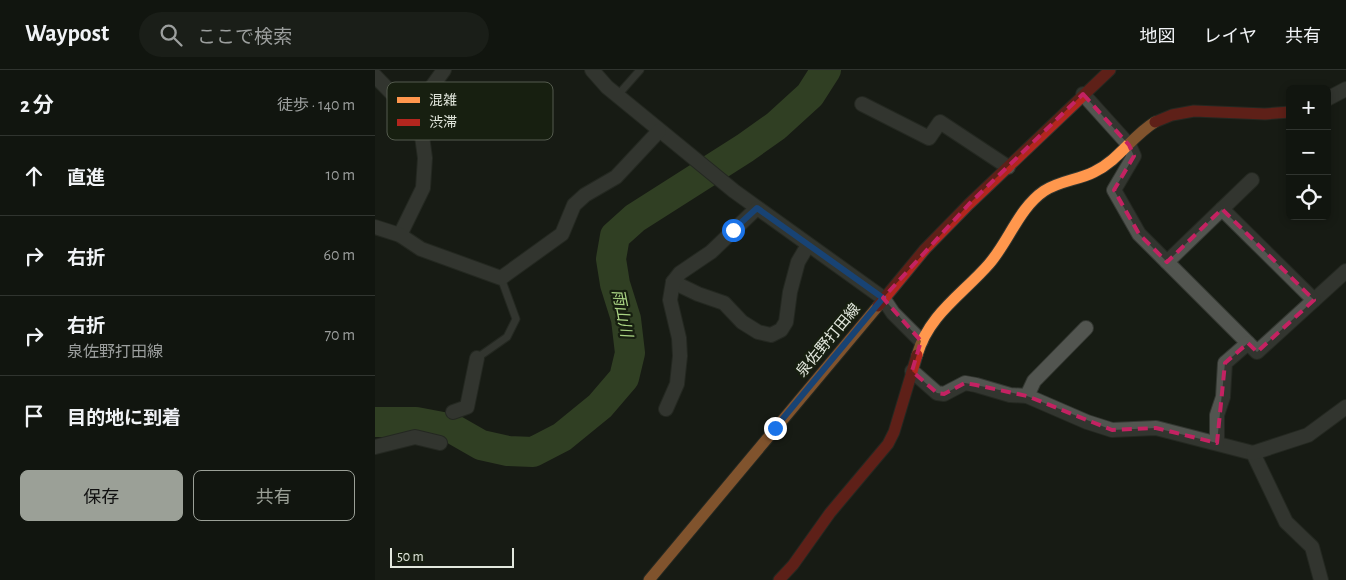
<!DOCTYPE html>
<html lang="ja">
<meta charset="utf-8">
<style>
body{margin:0;font-family:"Alegreya Sans","Noto Sans JP",sans-serif;background:#1a1e18;color:#f1f3f6}
.controls{position:absolute;right:15px;top:15px;display:grid;overflow:hidden;border-radius:8px;box-shadow:0 2px 8px #0003}
.controls button{width:45px;height:45px;display:grid;place-items:center;padding:0;border:0;border-bottom:1px solid #30342f;background:#11150f;color:#f1f3f6;font:25px sans-serif}
.scale{position:absolute;left:15px;bottom:12px;width:124px;box-sizing:border-box;padding-left:5px;border:2px solid #e2e7dd;border-top:0;font-size:14px;line-height:18px;white-space:nowrap;color:#e2e7dd;-webkit-text-stroke:4px #171f10;paint-order:stroke}
.stop{position:absolute;width:15px;height:15px;margin:-11px;border:4px solid #1a73e8;border-radius:50%;background:#fff}
.stop.end{background:#1a73e8;border-color:#fff;box-shadow:0 1px 5px #0008}
.list{margin:0;padding:0;list-style:none}
h2{display:flex;justify-content:space-between;align-items:center;height:65px;margin:0;padding:0 20px;font-size:21px}
h2 small{font-size:16px;font-weight:400;color:#9c9f9e}
.list li{display:grid;grid-template-columns:32px 1fr auto;gap:15px;align-items:center;box-sizing:border-box;height:80px;padding:0 20px;border-top:1px solid #30342f}
.list b{display:block;font-size:19px;white-space:nowrap}
.list p{margin:0;font-size:16px;white-space:nowrap;color:#9c9f9e}
.list em{font-size:16px;font-style:normal;color:#9c9f9e}
.actions{display:flex;gap:10px;padding:15px 20px}
.actions a{flex:1;padding:11px 0;border:1px solid #9ba097;border-radius:8px;text-align:center;font-size:18px;color:#9ba097}
.actions .main{background:#9ba097;color:#111}
.icon{flex:none;width:28px;height:28px;fill:none;stroke:currentColor;stroke-width:2;stroke-linecap:round;stroke-linejoin:round}
.map{position:relative;flex:none;width:971px;height:510px;overflow:hidden}
header{display:flex;align-items:center;gap:30px;box-sizing:border-box;height:70px;padding:0 25px;background:#11150f;border-bottom:1px solid #30342f}
header strong{font-size:24px}
nav{display:flex;gap:28px;margin-inline-start:auto;font-size:18px}
.search{width:350px;height:45px;background:#1a1e18;display:flex;align-items:center;gap:12px;box-sizing:border-box;padding:0 18px;border-radius:28px;color:#9c9f9e;font-size:19px}
main{display:flex}
aside{flex:1;background:#11150f}
.map>svg:first-child{display:block}
</style>
<header>
<strong>Waypost</strong>
<div class="search"><svg class="icon" aria-label="search" viewBox="0 0 24 24"><circle cx="10" cy="10" r="6"/><path d="M15 15l6 6"/></svg>ここで検索</div>
<nav><a>地図</a><a>レイヤ</a><a>共有</a></nav>
</header>
<main>
<aside>
<h2>2 分<small>徒歩 · 140 m</small></h2>
<ul class="list">
<li><svg class="icon" aria-label="ahead" viewBox="0 0 24 24"><path d="M12 20V5M6 11l6-6 6 6"/></svg><div><b>直進</b></div><em>10 m</em></li>
<li><svg class="icon" aria-label="right" viewBox="0 0 24 24"><path d="M7 20v-9h11M14 6l5 5-5 5"/></svg><div><b>右折</b></div><em>60 m</em></li>
<li><svg class="icon" aria-label="right" viewBox="0 0 24 24"><path d="M7 20v-9h11M14 6l5 5-5 5"/></svg><div><b>右折</b><p>泉佐野打田線</p></div><em>70 m</em></li>
<li><svg class="icon" aria-label="arrive" viewBox="0 0 24 24"><path d="M6 21V4h12l-3 4 3 4H6"/></svg><div><b>目的地に到着</b></div></li>
</ul>
<div class="actions"><a class="main">保存</a><a>共有</a></div>
</aside>
<div class="map">
<svg width="971" height="510" viewBox="0 0 971 510">
<rect width="100%" height="100%" fill="#171c14"/>
<g fill="none" stroke-linecap="round" stroke-linejoin="round">
<path stroke="#4f6a37" stroke-width="30" d="M0,352H41L78,359L106,375L133,381L158,382L187,367L225,336L249,308L255,283L251,249L240,214L236,189L240,166L260,148L370,78L401,56L435,25L451,0"/>
<g stroke="#333731" stroke-width="9">
<g id="lane">
<path d="M242,26L265,0"/>
<path d="M102,288L132,267L141,249L126,208"/>
</g>
</g>
<g stroke="#333731" stroke-width="16">
<g id="street">
<path d="M217,0L232,17L359,121L508,228L518,243L546,271"/>
<path d="M0,6L37,44L47,66L50,88L48,118L25,165"/>
<path d="M708,24L754,75L759,86L739,120L764,164L882,282L971,201"/>
<path d="M952,29L971,19"/>
<path d="M487,34L554,68L565,52L633,97"/>
<path d="M37,44L69,0"/>
<path d="M847,139L939,230"/>
<path d="M0,157L25,165L46,179L126,208L187,164L199,135L210,125L241,107L284,61"/>
<path d="M792,192L877,110"/>
<path d="M298,212L323,224L349,233L367,252L383,262L396,265L406,260L411,252L415,222L423,192L433,175"/>
<path d="M537,301L562,323L569,324L590,313L601,315L635,325L652,326L712,352L737,360L781,358L878,383L911,452L937,477L946,510"/>
<path d="M652,326L659,311L711,258"/>
<path d="M291,339L302,314L305,286L304,268L295,230L298,212L305,203L336,182L382,138"/>
<path d="M78,342L92,337L102,288"/>
<path d="M842,373V345L848,327L850,293L873,273"/>
<path d="M0,377L40,367L65,373"/>
<path d="M878,383L933,365L971,337"/>
</g>
</g>
<g stroke="#333731" stroke-width="13">
<g id="slow">
<path d="M542,285C554,244 588,224 614,194C634,171 644,138 669,121C684,111 703,110 719,102C744,90 757,66 780,52"/>
<path d="M274,510L503,236"/>
</g>
</g>
<g stroke="#333731" stroke-width="13">
<g id="jam">
<path d="M780,52L797,45L819,41L890,44L915,42"/>
<path d="M503,236L550,179L594,134L735,0"/>
<path d="M404,510L418,495L455,443L513,374L519,362L542,285"/>
</g>
</g>
<use href="#lane" stroke="#525550" stroke-width="7"/>
<use href="#street" stroke="#525550" stroke-width="14"/>
<use href="#slow" stroke="#ff974d" stroke-width="11"/>
<use href="#jam" stroke="#b3261e" stroke-width="11"/>
</g>
<g fill="none" stroke-linecap="round" stroke-linejoin="round">
<path stroke="#1a73e8" stroke-width="6" d="M358,160L382,138L508,228L400,358"/>
</g>
<path d="M0 0H971V510H0ZM708,24L754,75L759,86L739,120L764,164L792,192L847,139L939,230L882,282L873,273L850,293L842,373L781,358L737,360L652,326L601,315L590,313L569,324L562,323L537,301L546,271L508,228L594,134Z" fill="#171c14" fill-opacity=".55" fill-rule="evenodd"/>
<path fill="none" stroke="#c42262" stroke-width="4" stroke-dasharray="10 6" stroke-linejoin="round" d="M708,24L754,75L759,86L739,120L764,164L792,192L847,139L939,230L882,282L873,273L850,293L842,373L781,358L737,360L652,326L601,315L590,313L569,324L562,323L537,301L546,271L508,228L594,134Z"/>
<g text-anchor="middle" stroke-width="4.5" stroke-linejoin="round" paint-order="stroke">
<g font-size="15" fill="#e2e7dd" stroke="#171f10">
<text transform="translate(453 270) rotate(-50)" y="5">泉佐野打田線</text>
</g>
<g font-size="16" font-style="italic" fill="#a9d383" stroke="#171f10">
<text transform="translate(248 243) rotate(79)" y="6">雨山川</text>
</g>
</g>
<rect x="12" y="12" width="166" height="58" rx="8" fill="#171f10" stroke="#545b4e" stroke-width="1"/>
<rect x="22" y="27" width="23" height="6" fill="#ff974d"/>
<rect x="22" y="49" width="23" height="7" fill="#b3261e"/>
<g font-size="14" fill="#e2e7dd">
<text x="54" y="35">混雑</text>
<text x="54" y="57">渋滞</text>
</g>
</svg>
<div class="controls">
<button>+</button>
<button>−</button>
<button><svg class="icon" aria-label="locate" viewBox="0 0 24 24"><circle cx="12" cy="12" r="6"/><path d="M12 2v4M12 18v4M2 12h4M18 12h4"/></svg></button>
</div>
<div class="scale">50 m</div>
<div class="stop" style="left:358px;top:160px"></div>
<div class="stop end" style="left:400px;top:358px"></div>
</div>
</main>
